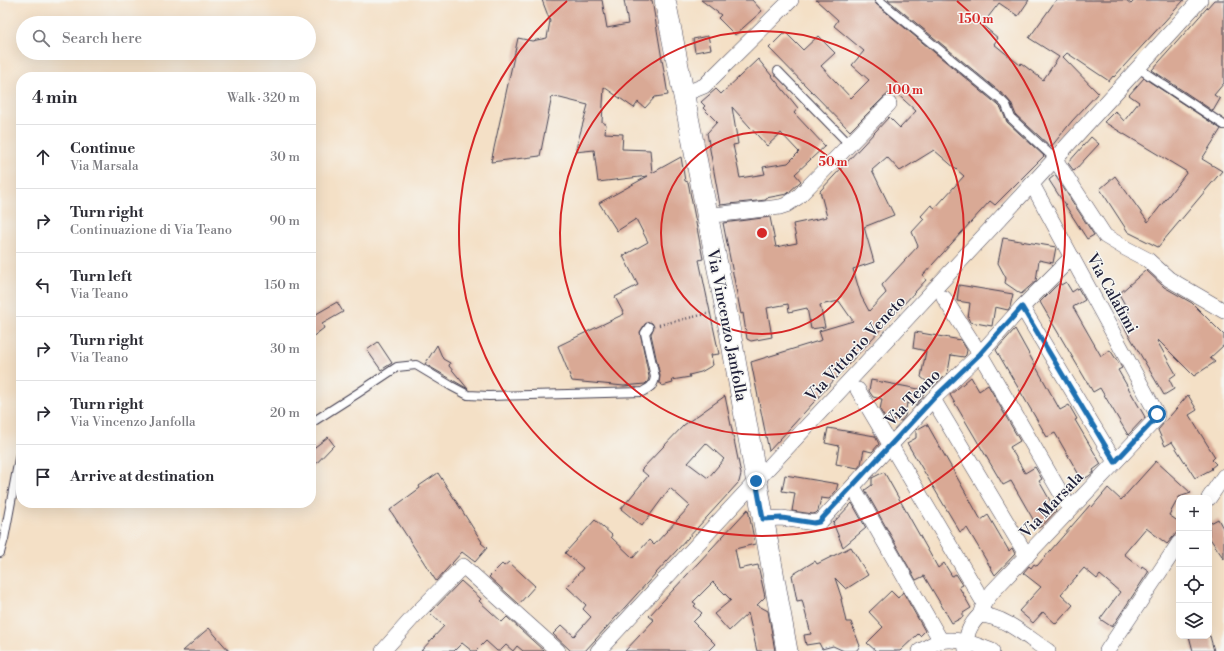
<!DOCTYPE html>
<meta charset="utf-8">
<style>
body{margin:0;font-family:"Libre Bodoni",serif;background:#f2f2f3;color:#2b2b33}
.controls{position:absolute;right:12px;bottom:12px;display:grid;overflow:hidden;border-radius:8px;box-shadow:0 4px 16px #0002}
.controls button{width:36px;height:36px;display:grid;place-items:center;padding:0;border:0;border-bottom:1px solid #e1e1e2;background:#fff;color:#2b2b33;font:20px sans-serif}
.stop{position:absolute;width:12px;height:12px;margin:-9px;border:3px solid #1f6fb2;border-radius:50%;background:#fff}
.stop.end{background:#1f6fb2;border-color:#fff;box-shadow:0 1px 4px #0008}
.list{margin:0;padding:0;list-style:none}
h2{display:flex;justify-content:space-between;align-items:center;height:52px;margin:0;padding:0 16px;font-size:17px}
h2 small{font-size:13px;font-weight:400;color:#7c7c81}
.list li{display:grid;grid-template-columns:26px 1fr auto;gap:12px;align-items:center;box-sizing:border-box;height:64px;padding:0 16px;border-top:1px solid #e1e1e2}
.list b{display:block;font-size:15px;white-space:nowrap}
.list p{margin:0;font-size:13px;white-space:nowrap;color:#7c7c81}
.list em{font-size:13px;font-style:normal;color:#7c7c81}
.icon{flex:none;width:22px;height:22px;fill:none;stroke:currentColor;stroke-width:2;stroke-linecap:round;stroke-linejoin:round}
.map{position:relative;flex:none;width:1224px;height:651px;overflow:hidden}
.search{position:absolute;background:#fff;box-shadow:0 4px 16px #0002;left:16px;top:16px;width:300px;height:44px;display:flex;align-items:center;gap:10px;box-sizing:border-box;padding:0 14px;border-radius:22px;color:#7c7c81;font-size:15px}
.panel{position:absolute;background:#fff;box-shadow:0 4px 16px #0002;left:16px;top:72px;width:300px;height:436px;border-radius:16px}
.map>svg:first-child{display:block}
</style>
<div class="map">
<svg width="1224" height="651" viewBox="0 0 1224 651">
<rect width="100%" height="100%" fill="#f6f6f2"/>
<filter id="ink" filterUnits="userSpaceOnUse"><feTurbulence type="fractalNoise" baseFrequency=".025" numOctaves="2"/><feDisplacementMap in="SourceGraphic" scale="8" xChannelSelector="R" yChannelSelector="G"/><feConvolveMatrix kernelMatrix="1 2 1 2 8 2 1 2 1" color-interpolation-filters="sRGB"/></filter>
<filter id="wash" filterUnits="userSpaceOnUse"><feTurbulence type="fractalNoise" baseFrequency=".012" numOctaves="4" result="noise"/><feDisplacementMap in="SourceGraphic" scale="16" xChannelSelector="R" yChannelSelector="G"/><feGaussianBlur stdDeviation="0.9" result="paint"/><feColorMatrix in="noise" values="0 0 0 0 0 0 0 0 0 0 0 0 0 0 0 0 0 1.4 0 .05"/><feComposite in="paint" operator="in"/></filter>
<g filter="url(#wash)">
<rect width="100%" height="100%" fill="#f4e0c6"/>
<g id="blocks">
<g fill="#d9a995" fill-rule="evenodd">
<path d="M542,0H602L607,28L628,24L624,0H652L668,95L655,97L645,108L638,102L634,108L604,87L602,122L606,124L605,133L623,134L622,149L650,150L652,173L681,157L685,181L688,182L703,259L699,260L719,354L711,355L713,365L701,372L689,375L690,377L672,380L673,383L662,386L661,383H659L660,376L651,334L654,327L652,323L650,322L645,324L640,332L649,377L648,381L645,384L624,386L572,381L558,346L624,314L615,297L638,285L623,256L648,242L636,219L617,231L599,203L648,176L598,182L594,150L575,152L588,105L552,96L540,156L491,162L518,38L532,41L547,38L550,21Z"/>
<path d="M701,0H752L762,11L735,35L718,18L721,15Z"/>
<path d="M816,0H874L876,4L998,105L1001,108L1007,122L1044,156L995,205L990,201L923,275L926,280L769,451L751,362L822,340L819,331L853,321L839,301L820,305L825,327L811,329L807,308L789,312L788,304L767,308L772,337L751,341L747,339L743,313L741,314L723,223L770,217L776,247L797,243L793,224L827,217L820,191L889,117L900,128L916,111L893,90L883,98L850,131L769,48L783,34L785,35L786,33L803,50L818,36L835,53L821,66L851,98L869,80L852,65L864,51L834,26L838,20ZM934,150L964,176L935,208L931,205L921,216L924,219L912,232L918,246L882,285L886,293L869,311L861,296L853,269L874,262L864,227L894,215L872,170L887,157L900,171Z"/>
<path d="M888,0H1029L1018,16L999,3L982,25L998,38L994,44L1020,65L1021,63L1043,80L1059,57L1029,38L1056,0H1126L1131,4L1135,0H1184L1114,77L1113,76L1109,81L1067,53L1063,57L1098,93L1072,121L1051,147L1016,115L1011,103L1006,97Z"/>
<path d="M1214,0H1224V83L1214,95L1220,99L1213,111L1152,70Z"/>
<path d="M708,36L711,49L695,52L693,39Z"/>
<path d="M758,59L798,108L794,113L825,146L795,174L801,181L787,194L766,198V200L720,205L707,133L717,122L703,108L705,106L701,102L716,89L721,94ZM732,107L767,146L781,133L799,152L788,163L763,167L765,174L740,178L733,145L738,144Z"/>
<path d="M1144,78L1221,129L1202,159L1222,171L1158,247L1128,232L1100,189L1115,176L1148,222L1187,172L1104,122L1115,111L1124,121L1139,102L1129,95Z"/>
<path d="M1091,137L1099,144L1074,171L1068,163Z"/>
<path d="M1055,175L1094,235L1087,239L1049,180Z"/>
<path d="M1003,238L1056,247L1053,263L1039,260L1036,281L1021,294L1005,283L1006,278L998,263Z"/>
<path d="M1146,270L1164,287L1192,303L1224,335V345L1210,358L1215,362L1194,376L1158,340L1157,341L1176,374L1169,379L1174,389L1164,395L1119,318L1129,312L1119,294Z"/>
<path d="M1066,282L1072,292L1078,288L1085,300L1073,307L1101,356L1110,350L1122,368L1118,370L1145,417L1128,435L1100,388L1093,392L1040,302L1056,286L1060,283L1061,285Z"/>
<path d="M959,285L1013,294L1010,307L1008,310L995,307L992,326L970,322L968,318L970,303L957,301Z"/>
<path d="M337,302L343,312L322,324L324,328L311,338V317Z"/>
<path d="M1015,329L1060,410L1069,405L1077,419L1075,420L1101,464L1093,470L1094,472L1089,476L1082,480L1055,433L1047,437L996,350Z"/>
<path d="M915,332L961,340L967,350L966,355L964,357L951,355L948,372L933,387L921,377L926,351L913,348Z"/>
<path d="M378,342L392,363L381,370L367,350Z"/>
<path d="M437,345L443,359L450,363L449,366L468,389L425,364Z"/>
<path d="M971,377L979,391L988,385L1020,441L1010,447L1025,473L1035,467L1042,479L1039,481L1056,511L1042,526L1038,528L1011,481L1003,485L950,395Z"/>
<path d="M871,380L924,390L923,396L916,405L907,403L905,416L901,421L885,418L880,410L882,399L873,397L869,391Z"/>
<path d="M1188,395L1197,410L1189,415L1215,457L1212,460L1216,464L1211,468L1212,469L1195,478L1172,442L1165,446L1158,430Z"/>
<path d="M725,396L741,474L739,482L585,651H571L553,634L562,625L574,636L591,617L583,609L586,605L567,587L583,568L565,553L595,520L612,535L611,537L633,558L649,540L654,545L690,506L670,488L642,526L621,509L648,476L641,470L684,425ZM706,443L724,459L708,478L688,463Z"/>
<path d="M927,424L981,520L988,515L1009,551L1012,548L1015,554L995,575L967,528L960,532L907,443L916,438V431L918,429Z"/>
<path d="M828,428L875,436L879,444L872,452L864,450L861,464L858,468L836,464L839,446L825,443Z"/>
<path d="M328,437L334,445L311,469V450Z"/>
<path d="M1156,461L1191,493L1179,497L1169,515L1179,522V530L1167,544L1146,528L1124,554L1141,568L1142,566L1149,571L1112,627L1100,619L1120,592L1100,575L1097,579L1084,568L1061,594L1073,605L1056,624L1043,612L1033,623L1019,611L1041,587L1023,573L1029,566L1031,568L1034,564L1037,566L1090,505L1092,507L1108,488L1121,500Z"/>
<path d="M884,472L938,568L944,563L952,576L956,574L963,585L959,587L971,608L963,613V617L952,623L924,576L916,580L865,490L872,485V478Z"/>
<path d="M438,473L482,542L481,543L487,548L475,562L462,552L436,581L390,510L420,488L419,486Z"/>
<path d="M785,475L838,484L836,491L829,499L821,498L818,511L816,513L813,514L792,511L795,493L782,491Z"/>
<path d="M852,503L866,528L843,547L833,523Z"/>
<path d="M748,509L755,544L735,549L739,569L758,565L765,597L757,605L768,611L775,651H757L748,613L729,631L714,614L731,600L713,582L693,602L696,604L694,606L702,613L693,622L715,644L708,651H625L654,620L649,616Z"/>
<path d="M1218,519L1224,530V559L1209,537V524Z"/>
<path d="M851,547L868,575L846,589L835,578L842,599H841L846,622H851L860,646L856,651H844L833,646L822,649L819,643L806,645L804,635L811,634L802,600L797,601L792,575L815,561L817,564Z"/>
<path d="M509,562L535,586L519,604L489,577L502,564L504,566Z"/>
<path d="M461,581L481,599L479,601L502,622L507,617L544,651H523L517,646L513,651L506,645L500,651H497L486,641L476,651H472L462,643L454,651H421L444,626L430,613Z"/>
<path d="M891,591L898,598L903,592L925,631L920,636L918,634L900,651H876L867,643L883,627L869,612Z"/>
<path d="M209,628L229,651H183L203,633Z"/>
<path d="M1189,636H1210L1214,651H1193Z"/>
</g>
</g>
</g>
<g filter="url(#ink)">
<use href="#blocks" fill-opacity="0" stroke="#423e50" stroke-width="1"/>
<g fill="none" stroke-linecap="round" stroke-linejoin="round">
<g stroke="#423e50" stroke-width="10">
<g id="lane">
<path d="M879,0L1002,101L1006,105L1011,118L1055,159"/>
<path d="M1138,68L1224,125"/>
<path d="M778,71L850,145"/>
<path d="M311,423L358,393L397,367L416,365L451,386L468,395L489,396L642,392C649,388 654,386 655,377L645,333L649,327"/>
<path d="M0,553L4,539L21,448"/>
</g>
</g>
<g stroke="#423e50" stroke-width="16">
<g id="street">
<path d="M684,94L704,86L791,0"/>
<path d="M1055,159L1105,236L1125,248L1148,260L1169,279L1224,311"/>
<path d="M706,216L780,207L786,205L798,197L889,104"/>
<path d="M944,298L980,354L1070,509"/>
<path d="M1022,307L1115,462"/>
<path d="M858,390L984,603"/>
<path d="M933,399L1027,556"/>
<path d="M853,487L941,641"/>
<path d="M1209,498L1224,476"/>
<path d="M763,519L782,518L814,523L821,521L933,399L980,354L1022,307L1072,257"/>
<path d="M980,615L984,603L993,591L1156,419L1157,414L1032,184"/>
<path d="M383,651L415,615L463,566L558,651"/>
<path d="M598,651L1032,184L1200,0"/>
<path d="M920,651C926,648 933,643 940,641C958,637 976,645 992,651"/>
<path d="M966,651C965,636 969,625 980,615C1005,616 1028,638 1048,651"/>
<path d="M1107,651L1179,543"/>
</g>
</g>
<g stroke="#423e50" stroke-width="22">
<path id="secondary" d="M665,0L726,310L787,651"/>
</g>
<path stroke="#423e50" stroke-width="2.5" stroke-dasharray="1 3" stroke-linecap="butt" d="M659,325L710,313"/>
<use href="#lane" stroke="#fff" stroke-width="8"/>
<use href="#street" stroke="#fff" stroke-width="15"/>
<use href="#secondary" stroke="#fff" stroke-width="21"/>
</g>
</g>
<g fill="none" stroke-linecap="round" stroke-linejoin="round" filter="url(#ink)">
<path stroke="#1f6fb2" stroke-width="5" d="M756,481L763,519L782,518L814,523L819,522L933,399L980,354L1022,307L1115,462L1156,418L1157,414"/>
</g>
<g fill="none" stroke="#d62828" stroke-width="2">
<circle cx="762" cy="233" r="101"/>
<circle cx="762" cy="233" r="202"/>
<path d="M957 1A303 303 0 1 1 567 1"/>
</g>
<g text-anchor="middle" stroke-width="3" stroke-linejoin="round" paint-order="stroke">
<g font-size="16" fill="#22223b" stroke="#f6f6f2">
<text transform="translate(1113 293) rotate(61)" y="6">Via Calafimi</text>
<text transform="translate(728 325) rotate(79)" y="6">Via Vincenzo Janfolla</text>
<text transform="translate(855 348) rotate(-47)" y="6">Via Vittorio Veneto</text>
<text transform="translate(912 397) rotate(-46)" y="6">Via Teano</text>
<text transform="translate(1051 504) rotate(-47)" y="6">Via Marsala</text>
</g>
</g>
<circle cx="762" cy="233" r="6" fill="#d62828" stroke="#f6f6f2" stroke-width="2"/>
<g font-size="12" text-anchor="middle" font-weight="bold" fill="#d62828" stroke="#f6f6f2" stroke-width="3" stroke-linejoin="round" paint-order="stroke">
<text x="976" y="23">150 m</text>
<text x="905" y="94">100 m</text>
<text x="833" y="166">50 m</text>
</g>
</svg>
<div class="controls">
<button>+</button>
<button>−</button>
<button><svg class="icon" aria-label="locate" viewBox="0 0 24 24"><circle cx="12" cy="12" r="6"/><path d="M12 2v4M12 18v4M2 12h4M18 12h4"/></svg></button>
<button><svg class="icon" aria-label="layers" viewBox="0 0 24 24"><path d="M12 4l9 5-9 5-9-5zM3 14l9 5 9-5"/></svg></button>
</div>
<div class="stop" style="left:1157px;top:414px"></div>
<div class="stop end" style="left:756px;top:481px"></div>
<div class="search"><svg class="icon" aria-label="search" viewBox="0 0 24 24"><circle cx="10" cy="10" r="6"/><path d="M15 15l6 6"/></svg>Search here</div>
<section class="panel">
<h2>4 min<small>Walk · 320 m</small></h2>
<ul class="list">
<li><svg class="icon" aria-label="ahead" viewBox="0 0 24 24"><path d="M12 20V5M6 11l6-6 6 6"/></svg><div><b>Continue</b><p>Via Marsala</p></div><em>30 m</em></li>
<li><svg class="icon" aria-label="right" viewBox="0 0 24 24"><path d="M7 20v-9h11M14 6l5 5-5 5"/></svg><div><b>Turn right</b><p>Continuazione di Via Teano</p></div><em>90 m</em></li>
<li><svg class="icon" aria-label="left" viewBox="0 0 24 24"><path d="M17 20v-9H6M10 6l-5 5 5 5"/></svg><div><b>Turn left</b><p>Via Teano</p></div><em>150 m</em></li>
<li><svg class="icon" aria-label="right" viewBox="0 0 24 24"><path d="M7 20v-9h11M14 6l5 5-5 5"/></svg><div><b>Turn right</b><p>Via Teano</p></div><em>30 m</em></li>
<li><svg class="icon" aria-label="right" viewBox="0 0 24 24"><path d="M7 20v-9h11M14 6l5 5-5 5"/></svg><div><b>Turn right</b><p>Via Vincenzo Janfolla</p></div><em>20 m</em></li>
<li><svg class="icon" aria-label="arrive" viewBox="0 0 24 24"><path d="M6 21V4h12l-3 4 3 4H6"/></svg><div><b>Arrive at destination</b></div></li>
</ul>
</section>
</div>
